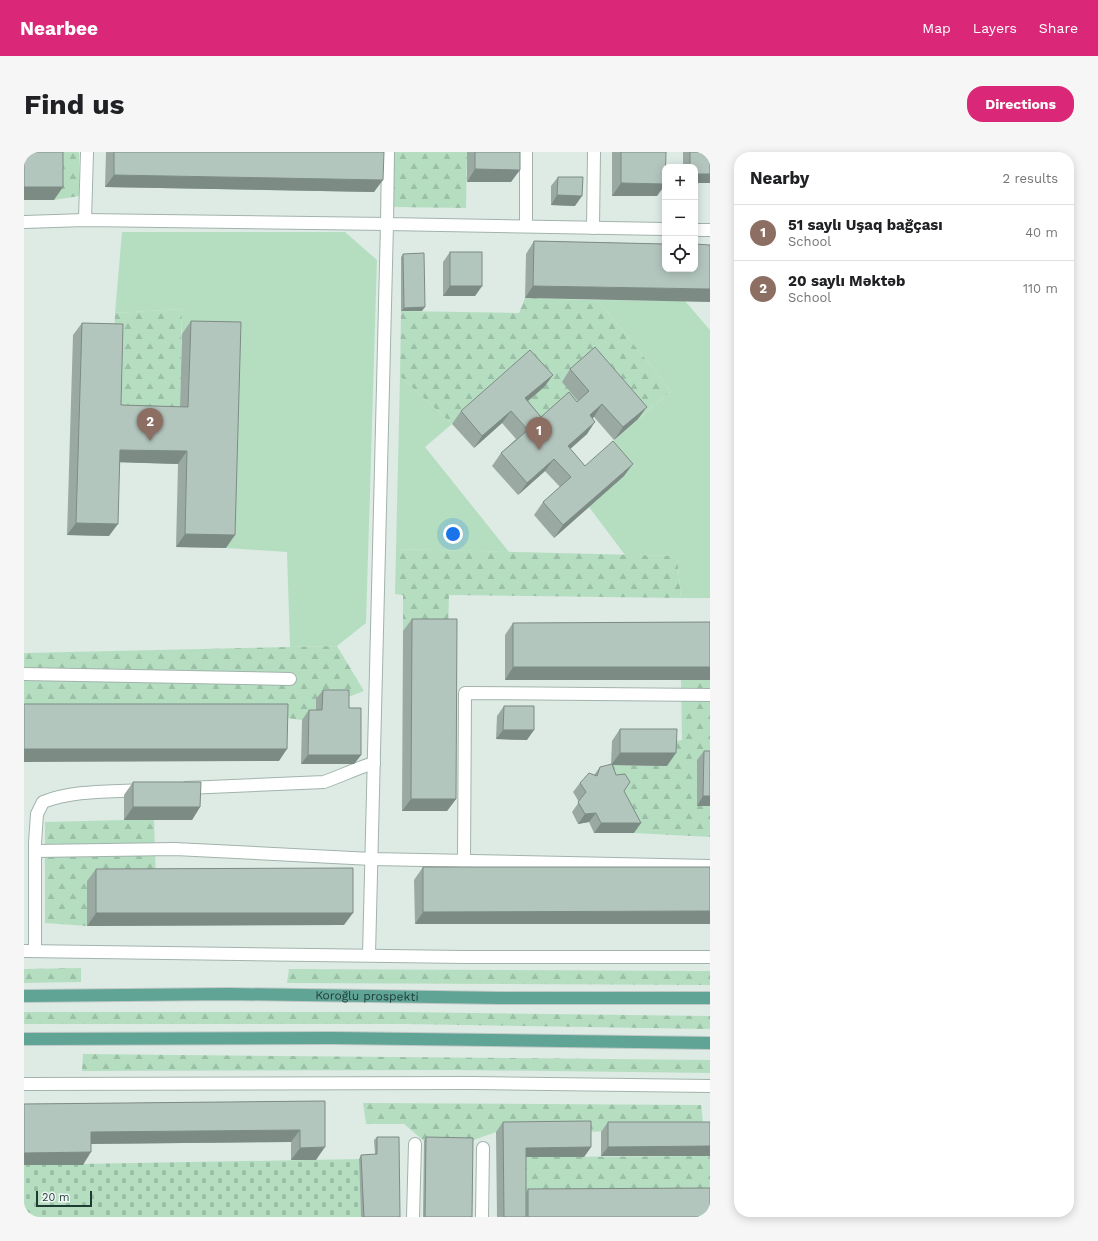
<!DOCTYPE html>
<meta charset="utf-8">
<style>
body{margin:0;font-family:"Work Sans",sans-serif;background:#f6f6f6;color:#202124}
.controls{position:absolute;right:12px;top:12px;display:grid;overflow:hidden;border-radius:8px;box-shadow:0 2px 10px #0003}
.controls button{width:36px;height:36px;display:grid;place-items:center;padding:0;border:0;border-bottom:1px solid #e0e0e0;background:#fff;color:#202124;font:20px sans-serif}
.scale{position:absolute;left:12px;bottom:10px;width:56px;box-sizing:border-box;padding-left:4px;border:2px solid #1e3b34;border-top:0;font-size:11px;line-height:14px;white-space:nowrap;color:#1e3b34;-webkit-text-stroke:3px #eef7f3;paint-order:stroke}
.you{position:absolute;left:429px;top:382px;width:14px;height:14px;margin:-10px;border:3px solid #fff;border-radius:50%;background:#1a73e8;box-shadow:0 0 0 6px #1a73e833}
.badge{display:grid;place-items:center;width:26px;height:26px;border-radius:50%;background:#db2777;color:#fff;font-size:13px;font-weight:700}
.pin{position:absolute;translate:-50% -33px;filter:drop-shadow(0 1px 2px #0008)}
.pin::after{content:'';position:absolute;top:21px;width:14px;height:12px;background:inherit;clip-path:polygon(0 0,100% 0,50% 100%)}
.list{margin:0;padding:0;list-style:none}
h2{display:flex;justify-content:space-between;align-items:center;height:52px;margin:0;padding:0 16px;font-size:17px}
h2 small{font-size:13px;font-weight:400;color:#757577}
.list li{display:grid;grid-template-columns:26px 1fr auto;gap:12px;align-items:center;box-sizing:border-box;height:56px;padding:0 16px;border-top:1px solid #e0e0e0}
.list b{display:block;font-size:15px;white-space:nowrap}
.list p{margin:0;font-size:13px;white-space:nowrap;color:#757577}
.list em{font-size:13px;font-style:normal;color:#757577}
.icon{flex:none;width:22px;height:22px;fill:none;stroke:currentColor;stroke-width:2;stroke-linecap:round;stroke-linejoin:round}
.map{position:relative;flex:none;width:686px;height:1065px;overflow:hidden;border-radius:16px}
header{display:flex;align-items:center;gap:24px;box-sizing:border-box;height:56px;padding:0 20px;background:#db2777;color:#fff}
header strong{font-size:19px}
nav{display:flex;gap:22px;margin-inline-start:auto;font-size:14px}
.intro{display:flex;align-items:center;justify-content:space-between;box-sizing:border-box;height:96px;padding:0 24px}
h1{margin:0;font-size:28px}
.button{padding:10px 18px;border-radius:16px;background:#db2777;color:#fff;font-size:14px;font-weight:700}
main{display:flex;gap:24px;padding:0 24px}
aside{flex:1;background:#fff;border-radius:16px;box-shadow:0 2px 10px #0003}
.map>svg:first-child{display:block}
</style>
<header>
<strong>Nearbee</strong>
<nav><a>Map</a><a>Layers</a><a>Share</a></nav>
</header>
<div class="intro"><h1>Find us</h1><a class="button">Directions</a></div>
<main>
<div class="map">
<svg width="686" height="1065" viewBox="0 0 686 1065">
<defs>
<pattern id="forest-firs" width="22" height="20" patternUnits="userSpaceOnUse"><rect width="22" height="20" fill="#b5dec1"/><path d="M5 1l3.5 6h-7zM16 11l3.5 6h-7z" fill="#9bbfa6"/></pattern>
<pattern id="cemetery-stones" width="16" height="16" patternUnits="userSpaceOnUse"><rect width="16" height="16" fill="#b5dec1"/><path d="M2 7V4a2 2 0 0 1 4 0v3zM10 15v-3a2 2 0 0 1 4 0v3z" fill="#9bbfa6"/></pattern>
</defs>
<rect width="100%" height="100%" fill="#deebe5"/>
<g fill="#b5dec1">
<path d="M98,80H321L353,108L342,471L313,494L266,495L263,400L202,396L209,183L158,182V157L91,161Z"/>
<path d="M574,148L661,149L686,178V446H657L653,404L601,403L565,355L600,324L580,301L590,288L647,239Z"/>
<path d="M376,224L428,272L401,295L485,400L372,397Z"/>
</g>
<g fill="url(#forest-firs)">
<path d="M30,0H55V44L30,48Z"/>
<path d="M369,0H443L442,56L369,55Z"/>
<path d="M501,146L574,148L647,239L614,267L562,208L557,251L509,278L492,259L498,210L428,272L376,224L377,159L495,161Z"/>
<path d="M158,157L156,267L88,266L91,161Z"/>
<path d="M372,397L653,404L657,446L425,443L424,479H379V443L371,442Z"/>
<path d="M313,494L340,539L319,547L292,568H278L255,565H0V501Z"/>
<path d="M657,528H686V685L610,681L593,649L587,613L643,614L644,590L658,588Z"/>
<path d="M100,668H130L132,729H64L63,774L21,771V670Z"/>
<path d="M57,816V830L0,831V817Z"/>
<path d="M265,817L686,819V833L263,831Z"/>
<path d="M0,860H378L686,864V877L380,872H0Z"/>
<path d="M59,902L686,908V921L431,918L58,919Z"/>
<path d="M339,951L677,953L680,979L472,980L447,989H400L380,972H342Z"/>
<path d="M686,1004V1048L495,1050V1005Z"/>
</g>
<path fill="url(#cemetery-stones)" d="M335,1007L337,1065H0V1013Z"/>
<g fill="none" stroke-linecap="round" stroke-linejoin="round">
<g stroke="#a1b3ac" stroke-width="14">
<g id="minor">
<path d="M364,0L363,72L641,77"/>
<path d="M502,0V74"/>
<path d="M61,68L63,0"/>
<path d="M0,70L61,68L363,72L345,803"/>
<path d="M569,76L570,0"/>
<path d="M671,78H686"/>
<path d="M0,522L266,527"/>
<path d="M162,636L300,630C317,624 333,616 350,611"/>
<path d="M11,699L151,697L348,707L686,714"/>
<path d="M440,709L441,541L686,543"/>
<path d="M0,799L441,805H686"/>
<path d="M11,799V691L13,662L19,650C50,638 85,640 117,638"/>
<path d="M0,932L448,931L686,934"/>
<path d="M389,1065L391,992"/>
<path d="M458,1065L459,996"/>
</g>
</g>
<g stroke="#c0c8c6" stroke-width="14">
<g id="major">
<path id="s1" d="M0,844L205,842L476,846H686"/>
<path d="M0,887L308,886L686,891"/>
</g>
</g>
<use href="#minor" stroke="#fff" stroke-width="12"/>
<use href="#major" stroke="#5fa494" stroke-width="12"/>
</g>
<g fill="#9aaaa3">
<path d="M82,0H360L350,40L81,35Z"/>
<path d="M443,0H496L487,30H443Z"/>
<path d="M588,0H642L633,44H588Z"/>
<path d="M659,0H686V31H671V15H659Z"/>
<path d="M534,25L551,54L527,53V34Z"/>
<path d="M510,89L641,92L501,146L502,102Z"/>
<path d="M426,100L458,134L451,144H419V110Z"/>
<path d="M379,102L398,159H377V105Z"/>
<path d="M167,169L202,396L152,395L154,312L96,310L85,384L43,383L49,183L58,171L97,253L156,255L158,182Z"/>
<path d="M546,217L614,267L590,288L570,265L568,266L563,282L546,297L561,314L600,324L530,386L510,363L519,350L536,335L521,319L494,343L468,314L477,301L492,287L478,271L450,296L428,272L437,259L529,223L520,235L504,249L517,265L553,250L554,249L538,230Z"/>
<path d="M388,467L432,647L423,659H378L379,479Z"/>
<path d="M686,470L481,528V483L489,471Z"/>
<path d="M299,538L325,556L337,603L330,612H277L278,568L285,558H292V547Z"/>
<path d="M480,554L503,588L472,587L473,564Z"/>
<path d="M596,577L643,614L589,613L592,623L600,639L610,681H570L565,670L554,672L548,660L555,650L549,640L556,631L570,623L576,615L587,613L588,589Z"/>
<path d="M680,599L686,654H673V608Z"/>
<path d="M109,630L176,655L168,668H100V643Z"/>
<path d="M399,715H686V772H391L390,728Z"/>
<path d="M72,717L320,773L63,774V729Z"/>
<path d="M301,949L292,1008H267V990L67,992L59,1013H0V952Z"/>
<path d="M479,970L567,995L560,1005H502V1040L504,1037L686,1065H473L472,980Z"/>
<path d="M584,970H686V1004H577V980Z"/>
<path d="M353,985L376,1065H337L335,1007L337,1003L351,1002L350,988Z"/>
<path d="M402,985L448,1065H399L400,989Z"/>
</g>
<g fill="#7d8b85">
<path d="M451,17L496,18L487,30H443Z"/>
<rect x="671" y="22" width="15" height="9"/>
<path d="M90,23L359,28L350,40L81,35Z"/>
<path d="M597,31L641,32V33L633,44H588Z"/>
<path d="M0,35H39L30,48H0Z"/>
<path d="M533,43L558,44L551,54L527,53Z"/>
<path d="M426,134H458L451,144H419Z"/>
<path d="M509,134L686,137V150L501,146Z"/>
<path d="M401,155L398,159H377L380,156Z"/>
<path d="M529,223L520,235L492,259L501,246Z"/>
<path d="M578,252L570,265L557,276L566,263Z"/>
<path d="M623,255L614,267L590,288L599,275Z"/>
<path d="M487,259L478,271L450,296L458,284Z"/>
<path d="M571,270L563,282L535,307L544,294Z"/>
<path d="M96,298L163,299L154,312L87,310Z"/>
<path d="M530,307L521,319L494,343L503,331Z"/>
<path d="M609,312L600,324L530,386L539,373Z"/>
<path d="M52,371L94,372L85,384L43,383Z"/>
<path d="M161,382L211,383L202,396L152,395Z"/>
<path d="M489,515H686V528H481Z"/>
<path d="M479,578H510L503,588L472,587Z"/>
<path d="M0,597H263L255,609L0,610Z"/>
<path d="M596,601H652L643,614L587,613Z"/>
<path d="M284,603H337L330,612H277Z"/>
<path d="M679,644H686V654H673Z"/>
<path d="M387,647H432L423,659H378Z"/>
<path d="M109,655H176L168,668H100Z"/>
<path d="M572,661L565,670L554,672L561,662Z"/>
<path d="M577,671H617L610,681H570Z"/>
<path d="M686,759V772H391L399,760Z"/>
<path d="M72,761H329L320,773L63,774Z"/>
<path d="M276,978L267,990L58,992L67,980Z"/>
<path d="M686,994V1004H577L584,995Z"/>
<path d="M301,995L292,1008H267L276,996Z"/>
<path d="M567,995L560,1005H495L502,996Z"/>
<path d="M67,1000L59,1013H0V1001Z"/>
</g>
<g fill="#b3c6be" stroke="#7d8b85">
<rect x="0" y="0" width="39" height="35"/>
<path d="M90,0H360L359,28L90,23Z"/>
<path d="M451,0H496V18L451,17Z"/>
<path d="M597,0H642L641,32L597,31Z"/>
<path d="M666,0H686V22H671V15H666Z"/>
<path d="M534,25H559L558,44L533,43Z"/>
<path d="M510,89L641,92V117H671V92L686,93V137L509,134Z"/>
<rect x="426" y="100" width="32" height="34"/>
<path d="M400,101L401,155L380,156L379,102Z"/>
<path d="M167,169L217,170L211,383L161,382L163,299L96,298L94,372L52,371L58,171L99,172L97,253L164,255Z"/>
<path d="M571,195L623,255L599,275L578,252L566,263L571,270L544,294L561,314L589,289L609,312L539,373L519,350L547,325L530,307L503,331L477,301L504,278L487,259L458,284L437,259L506,198L529,223L501,246L517,265L545,240L553,250L565,239L546,217Z"/>
<path d="M388,467H433L432,647H387Z"/>
<path d="M686,470V515H489V471Z"/>
<path d="M299,538H325V556H337V603H284L285,558H298Z"/>
<path d="M0,552H264L263,597H0Z"/>
<path d="M480,554H510V578H479Z"/>
<path d="M596,577H653L652,601H596Z"/>
<path d="M680,599H686V644H679Z"/>
<path d="M588,612L592,623L601,622L606,630L600,639L617,671H577L572,661L561,662L554,650L562,640L556,631L565,621L573,624L576,615Z"/>
<path d="M109,630H177L176,655H109Z"/>
<path d="M399,715H686V759L399,760Z"/>
<path d="M329,716V761H72V717Z"/>
<path d="M301,949V995L276,996V978L67,980V1000L0,1001V952Z"/>
<path d="M567,969V995L502,996V1065H480L479,970Z"/>
<path d="M584,970H686V994L584,995Z"/>
<path d="M353,985H375L376,1065H340L337,1003L353,1002Z"/>
<path d="M402,985L449,986L448,1065H401Z"/>
<path d="M686,1036V1065H504V1037Z"/>
</g>
<g text-anchor="middle" stroke-width="3.5" stroke-linejoin="round" paint-order="stroke">
<g font-size="12" fill="#1e3b34" stroke="#eef7f3">
<text dy="4" stroke="none"><textPath href="#s1" startOffset="343">Koroğlu prospekti</textPath></text>
</g>
</g>
</svg>
<div class="controls">
<button>+</button>
<button>−</button>
<button><svg class="icon" aria-label="locate" viewBox="0 0 24 24"><circle cx="12" cy="12" r="6"/><path d="M12 2v4M12 18v4M2 12h4M18 12h4"/></svg></button>
</div>
<div class="scale">20 m</div>
<div class="you"></div>
<div class="pin badge" style="left:515px;top:298px;background:#8d6e63">1</div>
<div class="pin badge" style="left:126px;top:289px;background:#8d6e63">2</div>
</div>
<aside>
<h2>Nearby<small>2 results</small></h2>
<ul class="list">
<li><span class="badge" style="background:#8d6e63">1</span><div><b>51 saylı Uşaq bağçası</b><p>School</p></div><em>40 m</em></li>
<li><span class="badge" style="background:#8d6e63">2</span><div><b>20 saylı Məktəb</b><p>School</p></div><em>110 m</em></li>
</ul>
</aside>
</main>
